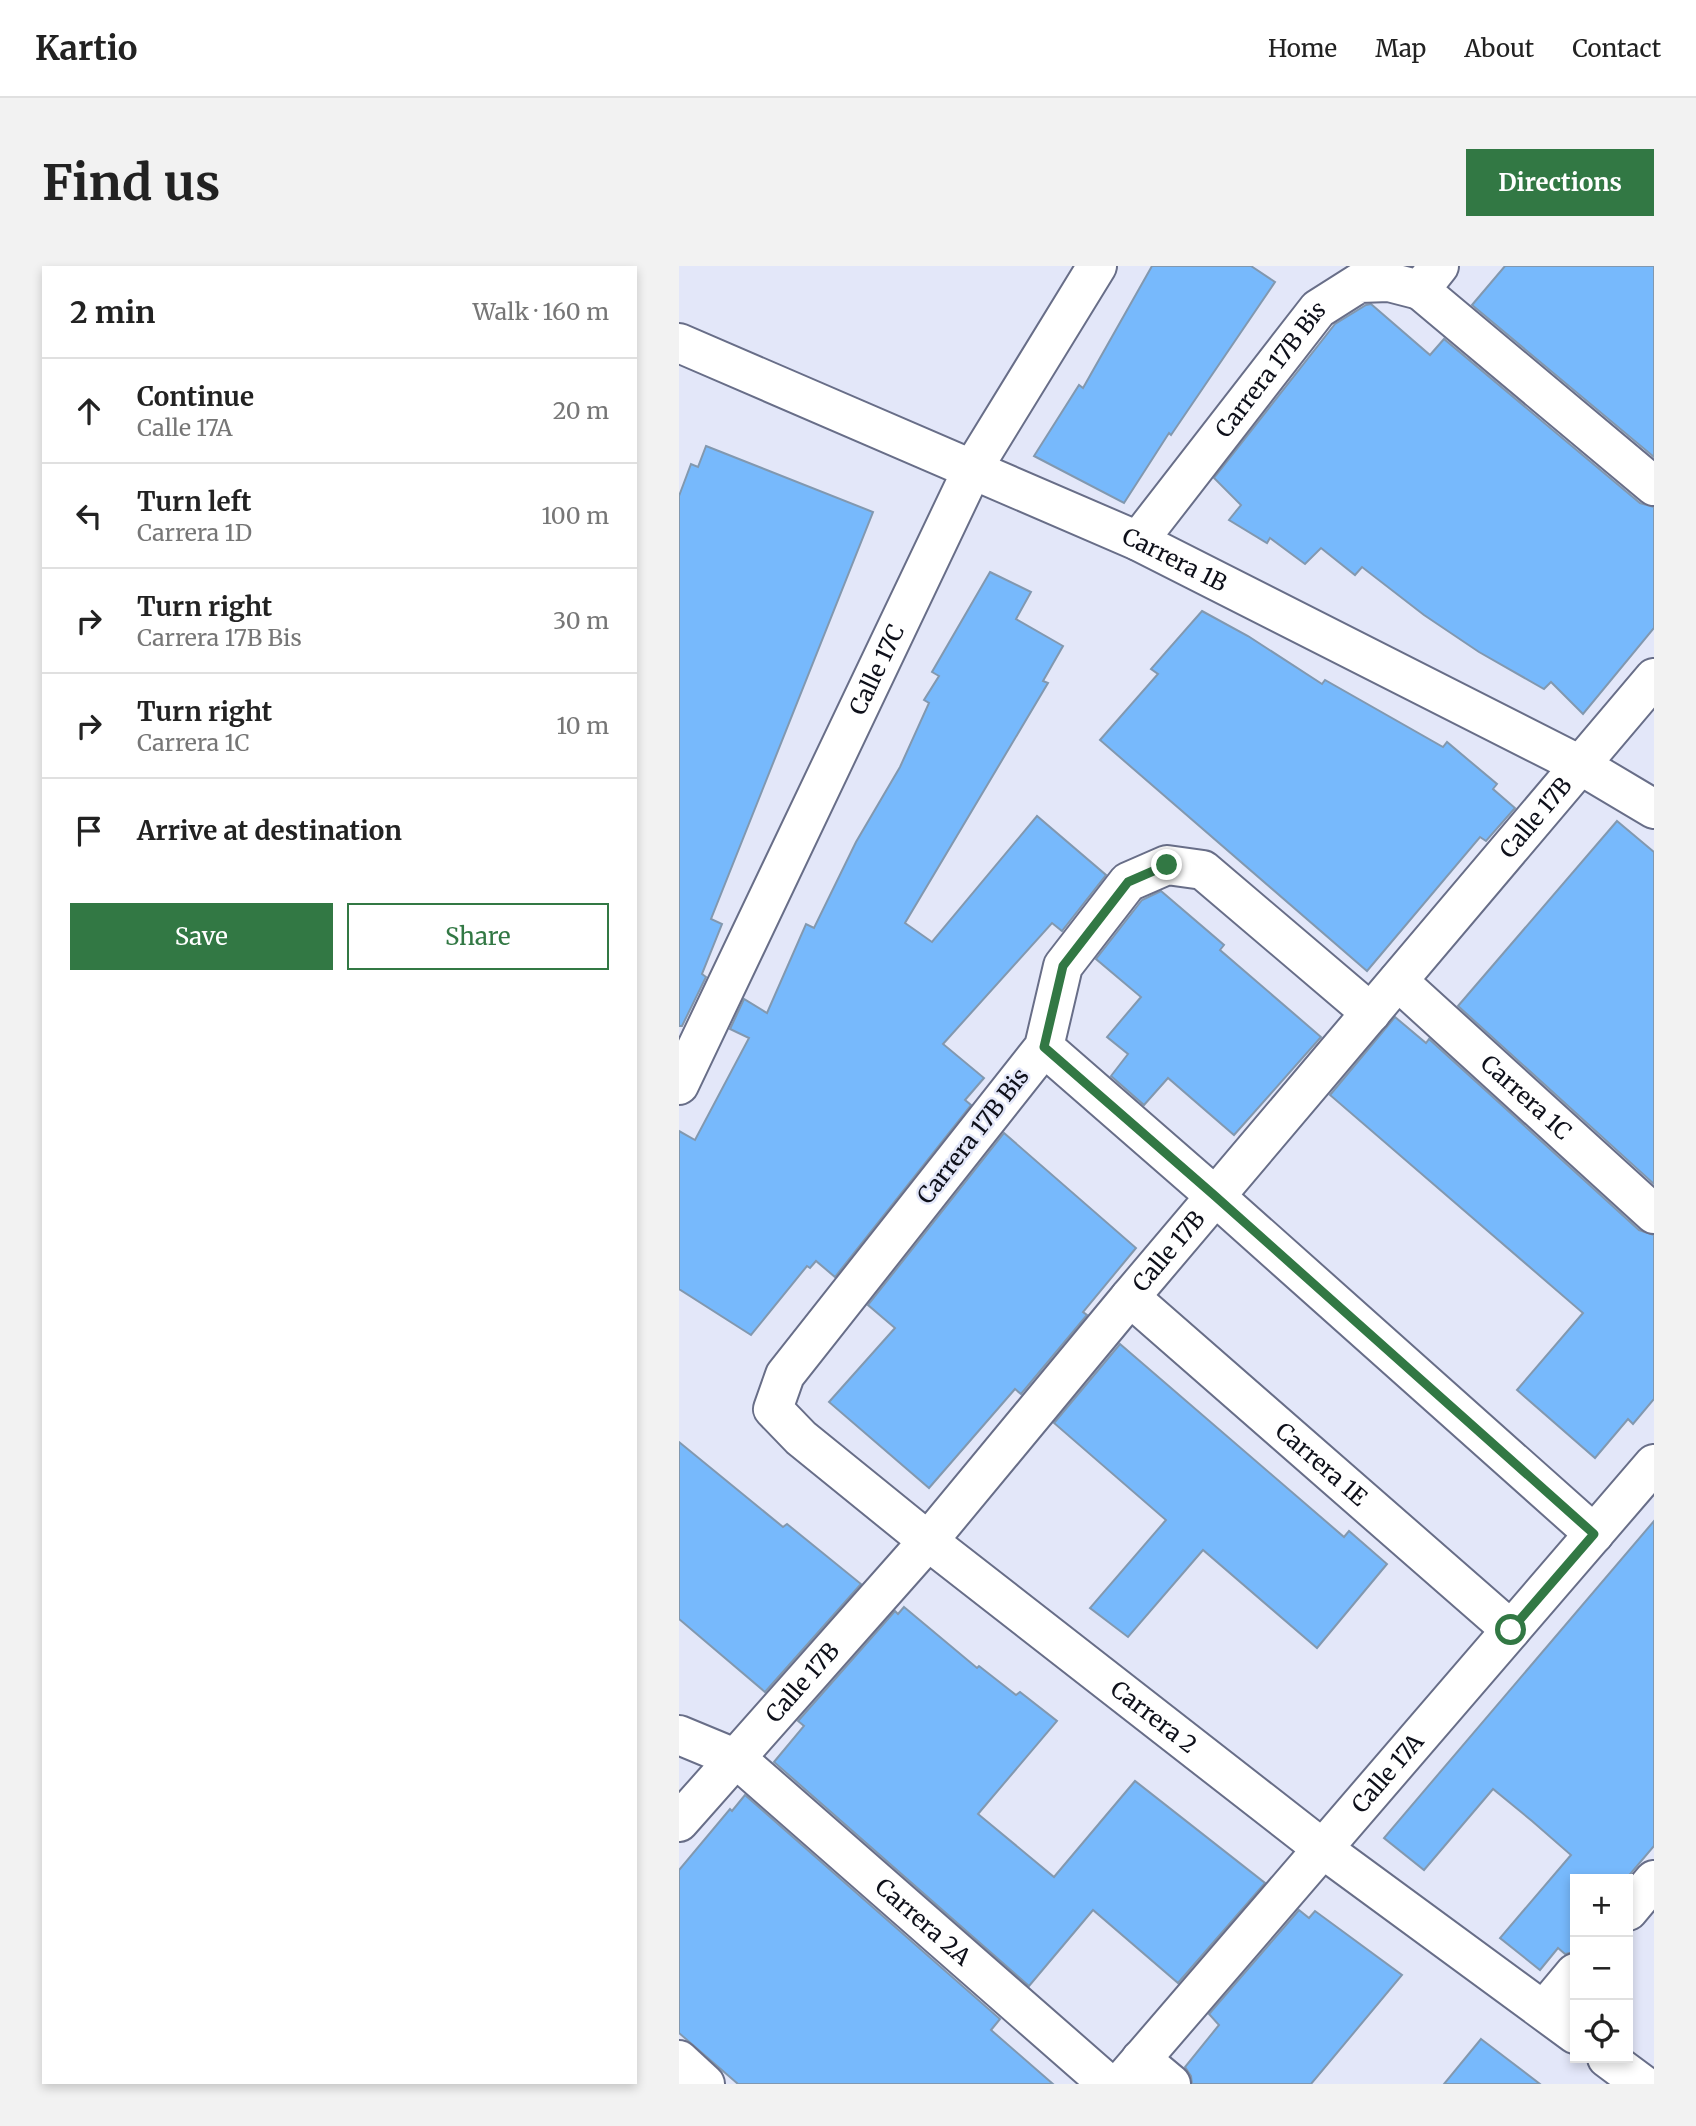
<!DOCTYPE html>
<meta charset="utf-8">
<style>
body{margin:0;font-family:Merriweather,serif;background:#f2f2f2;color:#222}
.controls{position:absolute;right:21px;bottom:21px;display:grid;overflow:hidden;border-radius:0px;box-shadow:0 4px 10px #0003}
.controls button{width:63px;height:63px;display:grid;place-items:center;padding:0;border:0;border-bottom:2px solid #e0e0e0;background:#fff;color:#222;font:35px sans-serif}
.stop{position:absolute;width:21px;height:21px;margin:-16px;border:5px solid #327844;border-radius:50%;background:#fff}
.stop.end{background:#327844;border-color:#fff;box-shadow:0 2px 7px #0008}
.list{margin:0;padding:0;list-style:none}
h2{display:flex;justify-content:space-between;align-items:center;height:91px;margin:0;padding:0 28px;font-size:30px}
h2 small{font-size:23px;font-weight:400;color:#767676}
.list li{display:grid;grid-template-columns:46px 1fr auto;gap:21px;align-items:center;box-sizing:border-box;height:105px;padding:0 28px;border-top:2px solid #e0e0e0}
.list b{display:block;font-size:26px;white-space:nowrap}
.list p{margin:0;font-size:23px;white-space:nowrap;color:#767676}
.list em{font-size:23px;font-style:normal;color:#767676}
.actions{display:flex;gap:14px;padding:21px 28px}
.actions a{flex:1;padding:16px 0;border:2px solid #327844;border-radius:0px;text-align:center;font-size:24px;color:#327844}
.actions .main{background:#327844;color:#fff}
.icon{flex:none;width:38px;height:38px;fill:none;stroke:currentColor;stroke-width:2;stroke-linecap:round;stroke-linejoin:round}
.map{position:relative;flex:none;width:975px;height:1818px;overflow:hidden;border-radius:0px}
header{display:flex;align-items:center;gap:42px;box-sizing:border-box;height:98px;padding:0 35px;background:#fff;border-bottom:2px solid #e0e0e0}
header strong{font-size:33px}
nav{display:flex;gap:38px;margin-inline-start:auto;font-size:24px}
.intro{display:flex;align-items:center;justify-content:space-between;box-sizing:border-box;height:168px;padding:0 42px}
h1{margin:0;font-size:49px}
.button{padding:18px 32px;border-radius:0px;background:#327844;color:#fff;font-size:24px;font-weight:700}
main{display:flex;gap:42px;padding:0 42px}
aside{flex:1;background:#fff;border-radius:0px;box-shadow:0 4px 10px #0003}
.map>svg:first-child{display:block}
</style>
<header>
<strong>Kartio</strong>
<nav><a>Home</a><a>Map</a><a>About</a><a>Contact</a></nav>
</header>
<div class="intro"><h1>Find us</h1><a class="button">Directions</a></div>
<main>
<aside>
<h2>2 min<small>Walk · 160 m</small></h2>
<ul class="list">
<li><svg class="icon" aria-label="ahead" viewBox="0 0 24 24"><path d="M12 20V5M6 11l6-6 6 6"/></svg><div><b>Continue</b><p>Calle 17A</p></div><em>20 m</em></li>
<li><svg class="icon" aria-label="left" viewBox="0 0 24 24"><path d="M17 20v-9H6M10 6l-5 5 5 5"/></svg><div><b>Turn left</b><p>Carrera 1D</p></div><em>100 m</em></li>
<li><svg class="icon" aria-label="right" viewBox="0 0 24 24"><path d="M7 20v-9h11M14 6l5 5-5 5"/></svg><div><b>Turn right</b><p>Carrera 17B Bis</p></div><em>30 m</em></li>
<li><svg class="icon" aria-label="right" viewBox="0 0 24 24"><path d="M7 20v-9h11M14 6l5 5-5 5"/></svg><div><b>Turn right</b><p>Carrera 1C</p></div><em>10 m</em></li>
<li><svg class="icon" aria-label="arrive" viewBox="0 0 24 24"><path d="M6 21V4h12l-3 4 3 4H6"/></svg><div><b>Arrive at destination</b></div></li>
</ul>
<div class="actions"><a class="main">Save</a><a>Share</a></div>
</aside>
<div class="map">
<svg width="975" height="1818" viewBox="0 0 975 1818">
<rect width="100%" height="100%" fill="#e3e7f9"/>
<g fill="#77b9fc" stroke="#8298af" stroke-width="2">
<path d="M473,0H572L596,16L492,169L490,167L445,237L355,190L400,119L404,122Z"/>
<path d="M826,0H975V191L793,39Z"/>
<path d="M692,38L751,89L765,73L961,237L975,241V362L904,448L872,416L865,423L800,386L745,349L683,301L676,309L642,282L626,298L591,272L588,277L550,254L562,239L535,212L656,58L687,39Z"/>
<path d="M27,180L194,246L32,653L43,658L23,708L27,711L3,760H0V230L12,198L19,201Z"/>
<path d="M311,306L352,326L337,353L384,380L364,415L369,417L226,657L253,676L358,550L427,609L383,665L373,657L264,778L305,812L286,834L292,839L156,1011L137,995L131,1002L128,1000L72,1069L0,1023V865L16,874L70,772L51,763L65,733L88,747L127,658L135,662L177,576L221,501L250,437L245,434L260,410L253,406Z"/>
<path d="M523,345L569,370L643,418L646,414L764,481L768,476L818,518L814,523L836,542L807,575L801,571L688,705L421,474L479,408L472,403Z"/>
<path d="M938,555L975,586V918L779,740Z"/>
<path d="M482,625L545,679L541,684L642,771L555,869L489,812L465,839L432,810L449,788L428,771L462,731L417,693L463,634Z"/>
<path d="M716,751L747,777L750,773L960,964L975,969V1133L954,1158L949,1153L916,1192L838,1124L904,1047L651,829Z"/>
<path d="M325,867L457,982L404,1046L408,1049L342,1128L336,1123L250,1222L150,1136L216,1062L189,1039Z"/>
<path d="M441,1078L665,1271L670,1265L708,1298L638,1382L524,1284L449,1371L411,1342L487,1254L375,1157Z"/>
<path d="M0,1176L104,1261L108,1258L182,1318L86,1426L0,1353Z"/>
<path d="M975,1255V1580L947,1613H896V1686L886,1688L879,1682L861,1704L821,1672L892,1589L853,1555L814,1523L745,1604L705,1572Z"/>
<path d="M225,1341L298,1402L300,1400L337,1429L341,1426L378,1455L299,1548L375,1611L456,1515L586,1617L499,1717L414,1644L350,1720L95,1496L125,1460L119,1455L216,1345L219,1348Z"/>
<path d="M66,1529L321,1753L312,1764L374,1818H59L0,1767V1604L51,1543L53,1545Z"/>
<path d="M620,1644L630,1652L636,1645L723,1709L632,1818H513L512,1810L506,1801L540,1759L530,1748Z"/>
<path d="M802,1773L861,1818H765Z"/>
</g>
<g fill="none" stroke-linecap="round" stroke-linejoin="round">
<g stroke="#686e88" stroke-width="42">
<g id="minor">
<path d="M741,24L975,220"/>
<path id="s1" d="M0,77L459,275L901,499L975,543"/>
<path id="s2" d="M459,275L639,43L680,17L710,16L741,24L760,0"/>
<path id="s3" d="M719,715L975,948"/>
<path id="s4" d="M692,747L524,604L488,599L449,616L384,700L365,781L106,1109L94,1143L122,1172L249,1275L644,1583L896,1768"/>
<path d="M365,781L536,930L915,1268"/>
<path id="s5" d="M0,819L294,202L418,0"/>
<path id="s6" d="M451,1031L832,1364"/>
<path id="s7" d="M0,1469L58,1493L429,1818"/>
<path id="s8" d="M0,1556L249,1275L451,1031L975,412"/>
<path d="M949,1645L975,1614"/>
<path d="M865,1744L896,1707"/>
<path d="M928,1792L963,1818"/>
<path d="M462,1793L492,1818"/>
<path d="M0,1794L26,1818"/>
<path id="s9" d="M441,1818L975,1198"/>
</g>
</g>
<use href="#minor" stroke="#fff" stroke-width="38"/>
</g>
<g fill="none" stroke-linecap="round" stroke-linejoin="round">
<path stroke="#327844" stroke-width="9" d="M488,599L449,616L384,700L365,781L536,930L915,1268L832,1364"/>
</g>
<g text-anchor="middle" stroke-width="5" stroke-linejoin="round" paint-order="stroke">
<g font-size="23" fill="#0e101a" stroke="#e3e7f9">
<text dy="8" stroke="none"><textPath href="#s2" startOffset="217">Carrera 17B Bis</textPath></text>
<text dy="8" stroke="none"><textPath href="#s1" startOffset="541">Carrera 1B</textPath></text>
<text dy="8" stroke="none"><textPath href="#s5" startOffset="460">Calle 17C</textPath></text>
<text dy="8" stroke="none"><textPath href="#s8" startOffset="1320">Calle 17B</textPath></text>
<text dy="8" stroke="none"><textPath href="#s3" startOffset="173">Carrera 1C</textPath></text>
<text transform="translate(294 870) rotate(-52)" y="8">Carrera 17B Bis</text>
<text dy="8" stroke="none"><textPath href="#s8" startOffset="752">Calle 17B</textPath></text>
<text dy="8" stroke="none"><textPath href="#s6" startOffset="254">Carrera 1E</textPath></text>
<text dy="8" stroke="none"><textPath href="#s8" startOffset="186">Calle 17B</textPath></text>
<text dy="8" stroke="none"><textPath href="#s4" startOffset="1433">Carrera 2</textPath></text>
<text dy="8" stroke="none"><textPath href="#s9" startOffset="410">Calle 17A</textPath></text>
<text dy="8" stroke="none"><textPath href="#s7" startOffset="310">Carrera 2A</textPath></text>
</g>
</g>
</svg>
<div class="controls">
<button>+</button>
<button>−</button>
<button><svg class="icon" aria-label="locate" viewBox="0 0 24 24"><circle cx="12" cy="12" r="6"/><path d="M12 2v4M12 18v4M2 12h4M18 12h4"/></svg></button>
</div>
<div class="stop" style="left:832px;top:1364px"></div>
<div class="stop end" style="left:488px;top:599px"></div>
</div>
</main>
